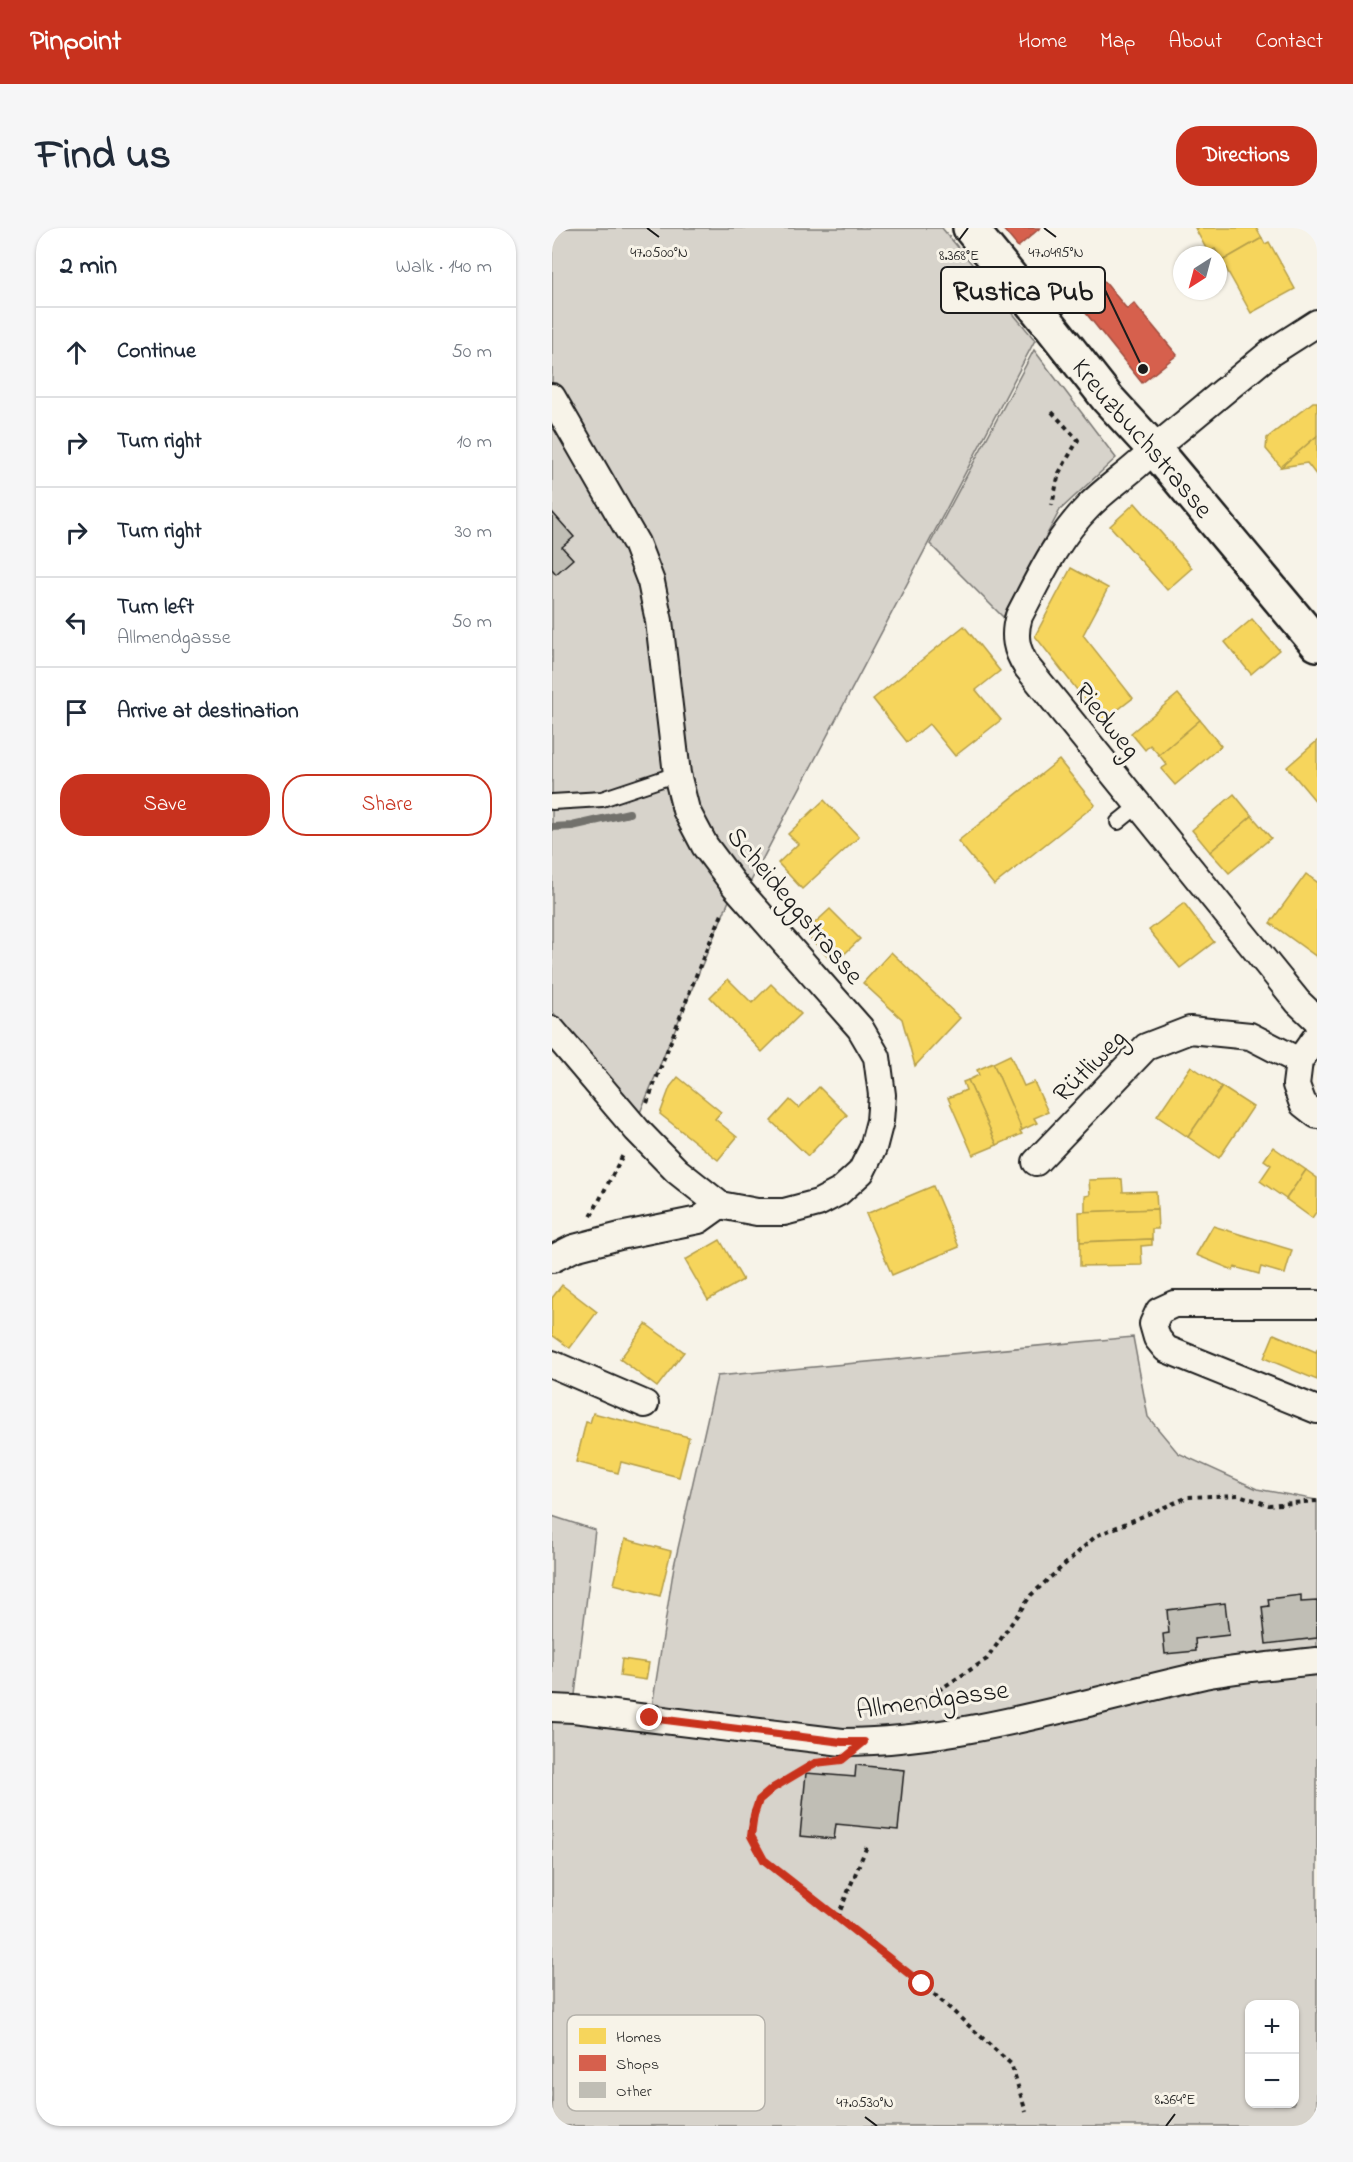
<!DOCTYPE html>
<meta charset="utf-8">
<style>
body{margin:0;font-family:"Indie Flower",sans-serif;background:#f6f6f7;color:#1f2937}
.controls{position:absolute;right:18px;bottom:18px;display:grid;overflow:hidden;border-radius:12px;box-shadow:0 2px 4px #0004}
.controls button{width:54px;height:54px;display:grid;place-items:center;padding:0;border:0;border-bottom:2px solid #e0e1e3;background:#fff;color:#1f2937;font:30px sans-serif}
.compass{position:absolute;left:621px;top:18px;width:54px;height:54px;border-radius:50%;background:#fff;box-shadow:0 2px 4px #0004;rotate:216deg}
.stop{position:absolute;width:18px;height:18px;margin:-14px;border:4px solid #c8321e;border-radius:50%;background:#fff}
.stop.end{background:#c8321e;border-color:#fff;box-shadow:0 2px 6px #0008}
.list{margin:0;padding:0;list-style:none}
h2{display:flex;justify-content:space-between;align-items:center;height:78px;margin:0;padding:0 24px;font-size:26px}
h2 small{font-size:20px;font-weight:400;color:#747a83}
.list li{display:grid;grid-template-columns:39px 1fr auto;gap:18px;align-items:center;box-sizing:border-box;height:90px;padding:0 24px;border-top:2px solid #e0e1e3}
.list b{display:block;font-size:22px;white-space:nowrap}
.list p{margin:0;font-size:20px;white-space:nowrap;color:#747a83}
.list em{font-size:20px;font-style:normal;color:#747a83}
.actions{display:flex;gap:12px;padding:18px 24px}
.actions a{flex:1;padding:14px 0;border:2px solid #c8321e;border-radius:24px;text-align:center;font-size:21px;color:#c8321e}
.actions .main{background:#c8321e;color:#fff}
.icon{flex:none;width:33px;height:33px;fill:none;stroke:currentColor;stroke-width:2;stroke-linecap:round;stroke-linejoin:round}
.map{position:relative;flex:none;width:765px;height:1898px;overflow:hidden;border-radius:24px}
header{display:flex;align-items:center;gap:36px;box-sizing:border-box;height:84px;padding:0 30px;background:#c8321e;color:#fff}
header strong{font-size:28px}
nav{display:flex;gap:33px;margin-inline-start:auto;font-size:21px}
.intro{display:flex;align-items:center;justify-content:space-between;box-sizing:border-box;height:144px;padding:0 36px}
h1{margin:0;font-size:42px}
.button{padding:15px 27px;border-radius:24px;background:#c8321e;color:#fff;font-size:21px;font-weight:700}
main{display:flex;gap:36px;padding:0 36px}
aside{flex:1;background:#fff;border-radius:24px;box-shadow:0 2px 4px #0004}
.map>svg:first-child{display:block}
</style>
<header>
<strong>Pinpoint</strong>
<nav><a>Home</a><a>Map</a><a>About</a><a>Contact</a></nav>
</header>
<div class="intro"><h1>Find us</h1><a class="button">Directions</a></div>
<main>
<aside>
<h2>2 min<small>Walk · 140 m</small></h2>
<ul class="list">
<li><svg class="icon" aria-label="ahead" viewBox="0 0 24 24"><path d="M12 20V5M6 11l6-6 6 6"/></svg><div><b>Continue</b></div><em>50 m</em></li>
<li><svg class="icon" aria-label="right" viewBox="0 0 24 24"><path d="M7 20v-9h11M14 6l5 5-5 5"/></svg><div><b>Turn right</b></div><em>10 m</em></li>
<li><svg class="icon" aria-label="right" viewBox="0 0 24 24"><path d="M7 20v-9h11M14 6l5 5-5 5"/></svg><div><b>Turn right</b></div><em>30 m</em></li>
<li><svg class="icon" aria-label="left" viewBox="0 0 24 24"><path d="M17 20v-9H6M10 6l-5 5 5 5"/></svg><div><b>Turn left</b><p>Allmendgasse</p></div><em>50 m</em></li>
<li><svg class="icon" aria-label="arrive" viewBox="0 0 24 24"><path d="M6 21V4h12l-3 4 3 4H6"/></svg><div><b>Arrive at destination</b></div></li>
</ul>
<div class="actions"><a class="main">Save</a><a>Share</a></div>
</aside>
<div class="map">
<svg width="765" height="1898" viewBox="0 0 765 1898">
<rect width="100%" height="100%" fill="#f7f3e8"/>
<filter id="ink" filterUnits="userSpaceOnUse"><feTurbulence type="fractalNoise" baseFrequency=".0167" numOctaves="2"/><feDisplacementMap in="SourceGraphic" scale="12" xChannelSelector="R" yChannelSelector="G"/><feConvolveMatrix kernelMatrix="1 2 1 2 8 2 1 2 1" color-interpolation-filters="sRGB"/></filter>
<g filter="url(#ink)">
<g fill="#d7d3cb" stroke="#7a7874" stroke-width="1.5" fill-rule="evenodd">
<path d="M0,0H390L483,112L198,655L179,668L87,887L0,783Z"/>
<path d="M482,122L564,230L508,282L451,389L378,316Z"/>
<path d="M581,1109L596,1189L626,1225L705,1261L765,1272V1898H0V1487L100,1479L122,1338L165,1148ZM698,1776H742V1876H698Z"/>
<path d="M0,1288L43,1302L22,1475L0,1474Z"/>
</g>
<g fill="#f6d55c" stroke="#b59e49" stroke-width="1.5">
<path d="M643,0H704L710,10L670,33L663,21L656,24Z"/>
<path d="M710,10L713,16L717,14L743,61L699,85L670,33Z"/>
<path d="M761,174H765V208L729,239L714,221L715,210Z"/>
<path d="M765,208V248L755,235L729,239Z"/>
<path d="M583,275L640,340L615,362L558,298Z"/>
<path d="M519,340L556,360L531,407L581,470L550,494L483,408Z"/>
<path d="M700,391L727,422L699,446L673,414Z"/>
<path d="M412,398L448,443L424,462L449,492L403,528L377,496L355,514L321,471Z"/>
<path d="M626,466L648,492L607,527L598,517L593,522L579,505Z"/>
<path d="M648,492L669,518L623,557L609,541L615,537L607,527Z"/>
<path d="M765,513V575L735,539Z"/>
<path d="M507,532L543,577L442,657L406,613Z"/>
<path d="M682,566L700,588L658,624L640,602Z"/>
<path d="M272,572L307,609L250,661L226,635L246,616L236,606Z"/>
<path d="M700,588L719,610L677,645L658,624Z"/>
<path d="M754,646L765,654V729L718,695Z"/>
<path d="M632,675L662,714L628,740L597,702Z"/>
<path d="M278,681L308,711L282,736L253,704Z"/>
<path d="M339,724L408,790L363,838L350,791L311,755Z"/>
<path d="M176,751L200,775L219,756L249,786L210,824L158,769Z"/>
<path d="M458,827L472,858L482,854L496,884L482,890L485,895L470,902L441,835Z"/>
<path d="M441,835L470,902L468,903L470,906L445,917L416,852L427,847L425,842Z"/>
<path d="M639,838L670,859L636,909L605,888Z"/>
<path d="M126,849L169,884L163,891L185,909L166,932L108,886L118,859Z"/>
<path d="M416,852L445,917L421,927L396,870L414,862L411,854Z"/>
<path d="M267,859L295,887L256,928L219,893L238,872L247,880Z"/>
<path d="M670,859L701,879L667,930L636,909Z"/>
<path d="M721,919L754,942L734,971L708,953L719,937L712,932Z"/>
<path d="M754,942L765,950V983L760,990L734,971Z"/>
<path d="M570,951L571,964L604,963L605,981L533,984V968L538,967L537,952Z"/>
<path d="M381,958L407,1019L340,1047L314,986Z"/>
<path d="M605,981L606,1001H600V1011L528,1014L527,984Z"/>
<path d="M661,998L740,1022L733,1046L709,1039L707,1046L683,1039L681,1042L644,1027Z"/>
<path d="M600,1011V1017L589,1018L590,1037L528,1038V1014Z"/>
<path d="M168,1012L191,1052L156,1072L133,1032Z"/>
<path d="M10,1057L45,1084L18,1120L0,1107V1070Z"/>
<path d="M94,1096L132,1124L105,1159L68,1131Z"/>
<path d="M722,1106L764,1124L765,1121V1152L712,1130Z"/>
<path d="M41,1185L137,1209L127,1249L69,1234L66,1245L24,1234L34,1194L38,1195Z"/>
<path d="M73,1311L119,1323L108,1368L62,1356Z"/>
<path d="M70,1431L97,1435L94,1452L68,1448Z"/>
</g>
<g fill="#d6604d" stroke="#9e4c3e" stroke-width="1.5">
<path d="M450,0H488L466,19Z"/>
<path d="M552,53L575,81L582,75L625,127L590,155L525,74Z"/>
</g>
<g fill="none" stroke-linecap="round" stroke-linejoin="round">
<path stroke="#72716c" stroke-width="8" d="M0,599L20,598L77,585"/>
</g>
<g fill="#c0beb5" stroke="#1c1c1c" stroke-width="1.5">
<path d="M0,284L22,309L10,319L21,331L4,346L0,341Z"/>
<path d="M749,1367V1374L765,1373V1410L714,1416L710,1379L717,1378L716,1371Z"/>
<path d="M673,1375L677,1407L643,1411L644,1423L613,1426L611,1406L617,1405L615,1382Z"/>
<path d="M304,1537L352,1542L346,1602L284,1596L282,1611L248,1608L254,1545L303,1549Z"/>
</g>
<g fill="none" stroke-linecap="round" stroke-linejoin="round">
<g stroke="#1c1c1c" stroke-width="18">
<g id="service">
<path d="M0,574L50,571L125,546"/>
<path d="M566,594L587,577"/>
</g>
</g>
<g stroke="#1c1c1c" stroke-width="30">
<g id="minor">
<path d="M765,95L718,125L602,221C582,243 556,258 536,279C505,310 487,350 467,388C461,408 464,422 475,439L746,774L765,792"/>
<path d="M0,169L84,315L99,354L107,393L125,546L134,582L153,618L183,658L308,800L325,829L330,867L328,893L321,920L309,944L287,964L266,975L232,984H205L168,977L125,943L85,902L0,802"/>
<path d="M765,808L747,833L744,857L751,876L765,887"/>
<path d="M484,934L594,819L638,802L698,808L747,833"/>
<path d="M0,1031L22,1020L68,1008L147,992L168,977"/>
<path d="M765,1076H622L607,1083L601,1096L605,1110L614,1121L765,1182"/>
<path d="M0,1136L93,1176"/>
<path d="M0,1480L22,1481L290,1514C410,1514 535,1473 652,1447C689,1440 728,1437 765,1433"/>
</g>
</g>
<g stroke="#1c1c1c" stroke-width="38">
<g id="tertiary">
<path id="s1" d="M418,0L497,96L556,171L602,221L765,416"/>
</g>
</g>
<g stroke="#1c1c1c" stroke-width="4" stroke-dasharray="4.5 4.5" stroke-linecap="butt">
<path d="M500,184L526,212L507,245L500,277"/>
<path d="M95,875L150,732L171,684"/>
<path d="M39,988L72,925"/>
<path d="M356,1482L435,1431L479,1367L544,1308L636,1269L687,1267L717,1277L765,1273"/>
<path d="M258,1538C230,1556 196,1566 199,1606C200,1614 208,1625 212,1632L371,1756L459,1836L474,1884"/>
<path d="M285,1690L315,1618"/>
</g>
<use href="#service" stroke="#f7f3e8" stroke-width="14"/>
<use href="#minor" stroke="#f7f3e8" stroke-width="26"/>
<use href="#tertiary" stroke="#f7f3e8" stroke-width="33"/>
</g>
</g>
<g fill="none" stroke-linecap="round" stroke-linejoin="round" filter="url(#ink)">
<path stroke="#c8321e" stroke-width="8" d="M98,1490L290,1514H312L290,1532L263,1535L221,1560L207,1572L202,1587L199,1608L212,1632L370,1756"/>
</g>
<path fill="none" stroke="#1c1c1c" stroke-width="2" d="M95,0L107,9M492,0L504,9M407,12L416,0M313,1889L325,1898M614,1898L623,1886"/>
<g text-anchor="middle" stroke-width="6" stroke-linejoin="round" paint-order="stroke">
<g font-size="27" fill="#1c1c1c" stroke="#f7f3e8">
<text dy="9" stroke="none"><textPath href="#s1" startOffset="272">Kreuzbuchstrasse</textPath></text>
<text transform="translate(556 492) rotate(51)" y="9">Riedweg</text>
<text transform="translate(244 677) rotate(50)" y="9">Scheideggstrasse</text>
<text transform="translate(537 837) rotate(-45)" y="9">Rütliweg</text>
<text transform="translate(380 1471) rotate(-8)" y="9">Allmendgasse</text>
</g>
</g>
<rect x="15" y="1787" width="198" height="96" rx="9" fill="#f7f3e8" stroke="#b5b2ab" stroke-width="1.5"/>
<rect x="27" y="1800" width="27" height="16" fill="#f6d55c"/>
<rect x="27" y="1827" width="27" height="16" fill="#d6604d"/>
<rect x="27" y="1854" width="27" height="16" fill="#c0beb5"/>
<g font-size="16" fill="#1c1c1c">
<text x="64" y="1814">Homes</text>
<text x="64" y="1841">Shops</text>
<text x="64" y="1868">Other</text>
</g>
<g font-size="15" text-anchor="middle" fill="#1c1c1c" stroke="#f7f3e8" stroke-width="6" stroke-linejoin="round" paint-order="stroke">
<text x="107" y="29">47.0500°N</text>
<text x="504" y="29">47.0495°N</text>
<text x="407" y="32">8.368°E</text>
<text x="623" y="1876">8.364°E</text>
<text x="313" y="1879">47.0530°N</text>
</g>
<path fill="none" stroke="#1c1c1c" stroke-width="2" d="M591 141L553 62"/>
<circle fill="#1c1c1c" stroke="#f7f3e8" stroke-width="2" cx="591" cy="141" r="6"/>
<rect fill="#f7f3e8" stroke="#1c1c1c" stroke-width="2" x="389" y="39" width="164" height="46" rx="6"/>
<g font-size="28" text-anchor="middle" font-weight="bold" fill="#1c1c1c">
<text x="471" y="72">Rustica Pub</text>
</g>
</svg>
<div class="controls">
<button>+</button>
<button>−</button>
</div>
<svg class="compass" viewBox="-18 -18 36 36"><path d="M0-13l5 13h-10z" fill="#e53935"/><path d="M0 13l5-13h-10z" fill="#747a83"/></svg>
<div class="stop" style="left:370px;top:1756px"></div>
<div class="stop end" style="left:98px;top:1490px"></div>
</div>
</main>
